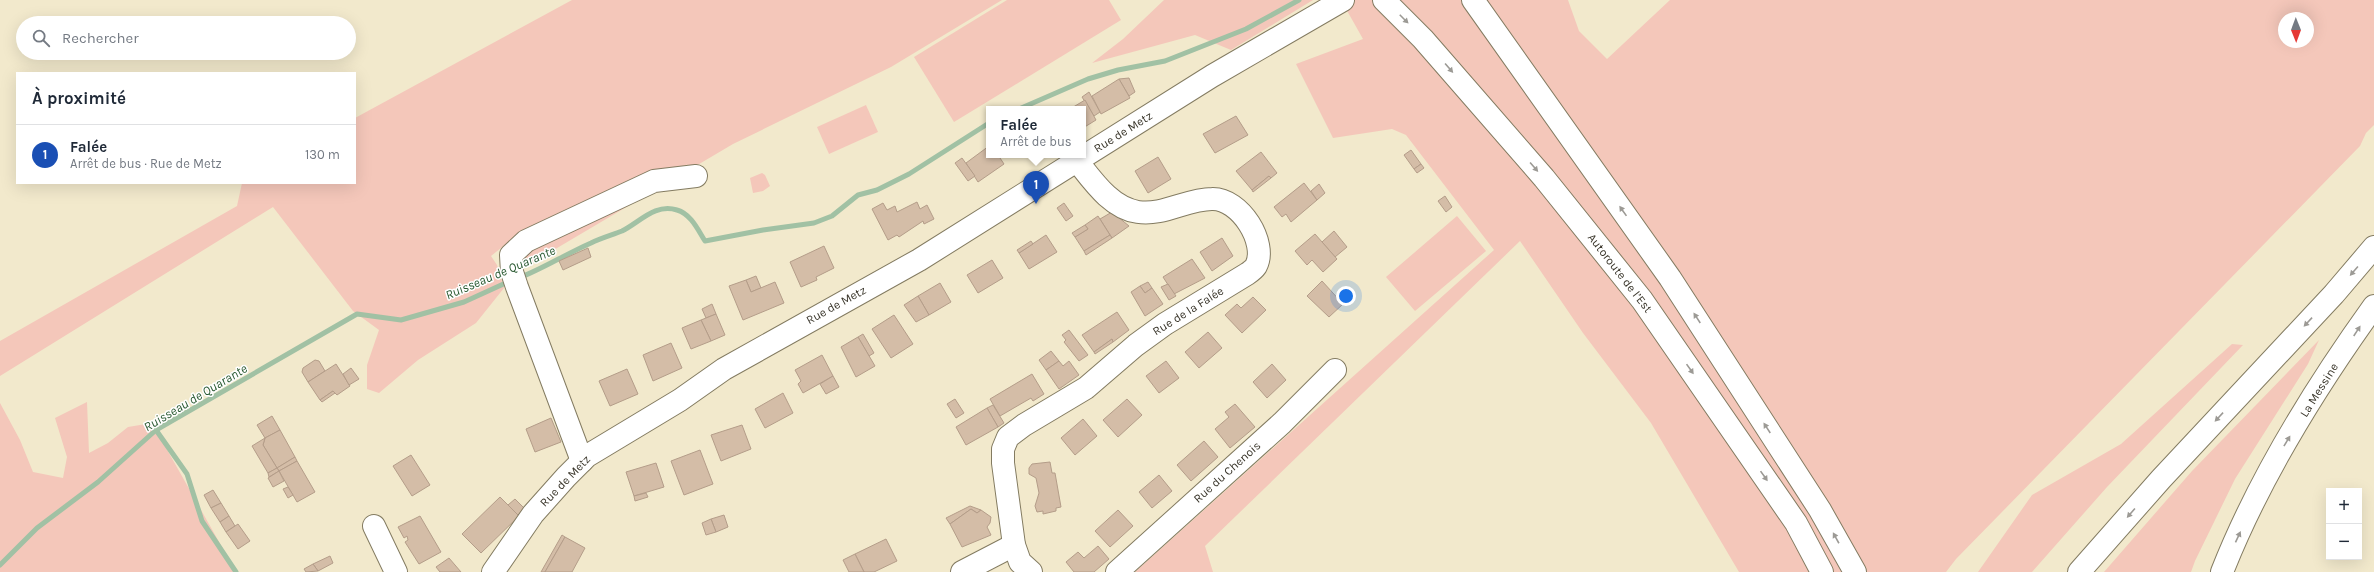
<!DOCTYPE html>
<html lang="fr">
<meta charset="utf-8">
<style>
body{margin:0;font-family:Karla,sans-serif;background:#f2f2f3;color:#1f2937}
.controls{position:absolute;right:12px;bottom:12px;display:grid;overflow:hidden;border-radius:0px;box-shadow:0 4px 16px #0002}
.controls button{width:36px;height:36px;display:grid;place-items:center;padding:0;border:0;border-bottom:1px solid #e0e1e3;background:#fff;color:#1f2937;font:20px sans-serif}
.compass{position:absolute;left:2278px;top:12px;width:36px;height:36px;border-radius:50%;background:#fff;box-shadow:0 4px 16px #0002;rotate:179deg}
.you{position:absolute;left:1346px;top:296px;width:14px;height:14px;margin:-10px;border:3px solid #fff;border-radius:50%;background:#1a73e8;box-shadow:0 0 0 6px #1a73e833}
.badge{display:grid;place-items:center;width:26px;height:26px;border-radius:50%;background:#994aba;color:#fff;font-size:13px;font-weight:700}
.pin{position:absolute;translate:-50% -33px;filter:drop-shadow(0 1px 2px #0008)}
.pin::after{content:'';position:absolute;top:21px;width:14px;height:12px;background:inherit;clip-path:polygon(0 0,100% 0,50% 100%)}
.popup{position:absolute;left:986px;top:106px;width:100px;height:52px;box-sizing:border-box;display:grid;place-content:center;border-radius:0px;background:#fff;filter:drop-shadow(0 1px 3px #0005);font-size:13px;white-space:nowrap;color:#747a83}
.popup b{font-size:15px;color:#1f2937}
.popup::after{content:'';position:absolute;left:50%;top:100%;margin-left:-8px;border:8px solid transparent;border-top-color:#fff}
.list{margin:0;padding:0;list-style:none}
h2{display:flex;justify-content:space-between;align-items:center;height:52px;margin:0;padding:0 16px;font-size:17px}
h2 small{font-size:13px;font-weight:400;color:#747a83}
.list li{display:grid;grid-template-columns:26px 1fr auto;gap:12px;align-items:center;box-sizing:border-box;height:60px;padding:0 16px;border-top:1px solid #e0e1e3}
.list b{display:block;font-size:15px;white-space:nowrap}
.list p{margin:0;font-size:13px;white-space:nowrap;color:#747a83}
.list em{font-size:13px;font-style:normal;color:#747a83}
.icon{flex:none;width:22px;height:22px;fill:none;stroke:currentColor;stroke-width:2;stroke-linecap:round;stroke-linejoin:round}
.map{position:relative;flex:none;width:2374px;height:572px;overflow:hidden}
.search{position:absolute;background:#fff;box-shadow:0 4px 16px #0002;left:16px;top:16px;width:340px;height:44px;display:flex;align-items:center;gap:10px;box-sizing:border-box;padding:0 14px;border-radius:22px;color:#747a83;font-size:15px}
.panel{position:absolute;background:#fff;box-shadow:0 4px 16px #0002;left:16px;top:72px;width:340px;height:112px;border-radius:0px}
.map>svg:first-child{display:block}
</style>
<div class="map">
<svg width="2374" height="572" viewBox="0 0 2374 572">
<rect width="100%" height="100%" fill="#f2e9cc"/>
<g fill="#f4c7ba" fill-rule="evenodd">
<path d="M572,0H1002L891,67L733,144L530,264L518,252L604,212L688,164L543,222L516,236L491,256L497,265L504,288L476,323L418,360L379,393L367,389V365L379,330L353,311L273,207L0,376V341L237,206L242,183H355V118Z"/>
<path d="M1007,0H1109L1121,20L954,122L914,57Z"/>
<path d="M1164,0H1313L1231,50L1195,35L1092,63L1123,39Z"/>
<path d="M1341,0H1568L1579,31L1607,59L1670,0H2374V125L2366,133L2360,146L1956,559L1946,572H1739L1651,423L1583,333L1520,241L1205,546L1213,572H1135L1494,250L1406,135L1392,129L1333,138L1296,64L1363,39ZM2284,18H2308V42H2284Z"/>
<path d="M866,105L878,132L829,154L817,127Z"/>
<path d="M762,173L765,175L770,186L763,191L753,193L750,178Z"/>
<path d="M1457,216L1486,251L1415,311L1386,277Z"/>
<path d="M2319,340L2308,364L2235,479L2195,561L2191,572H2104L2192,471Z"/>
<path d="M2232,344L2243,345L2107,487L2032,572H1978L2032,495L2121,444Z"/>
<path d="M87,402L89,453L108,443L128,427L152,423L236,572H0V403L20,440L33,472L63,478L67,457L55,418Z"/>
</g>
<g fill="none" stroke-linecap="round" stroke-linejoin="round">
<g stroke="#a1c1a4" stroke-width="5">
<path d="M1019,109L1088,79L1118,70L1165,61L1246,29L1299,0"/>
<path d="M519,278C544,268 566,254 591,243C601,238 612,235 622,231C640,222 655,203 677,210C691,214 698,230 705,241L763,230L814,223L832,216L858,195L877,190L909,174L989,123"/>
<path d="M156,430L187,474L202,521L236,572"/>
<path d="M0,565L37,528L98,482L156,430L357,314L401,320L464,302L510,281"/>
</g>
</g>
<g fill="#d4bda7" stroke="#b49d89">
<path d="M1129,78L1135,92L1129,96L1119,79Z"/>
<path d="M1119,79L1130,98L1101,114L1092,96Z"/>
<path d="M1089,92L1100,112L1094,116L1082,97Z"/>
<path d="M1085,100L1096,120L1083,128V109H1070Z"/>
<path d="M1236,116L1248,135L1215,153L1203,134Z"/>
<path d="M989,146V155H998L1004,164L978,182L966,163Z"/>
<path d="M1411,150L1421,164L1414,169L1404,155Z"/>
<path d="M1261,152L1277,173L1271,178L1269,176L1252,190L1236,171Z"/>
<path d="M1158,157L1171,179L1148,193L1135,171Z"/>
<path d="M962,158L975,176L968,181L955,163Z"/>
<path d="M1421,164L1424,168L1417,173L1414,169Z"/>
<path d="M1269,176L1271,178L1253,192L1252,190Z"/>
<path d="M1304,183L1317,200L1291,222L1286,214L1282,217L1274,207Z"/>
<path d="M1319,184L1325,193L1317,200L1311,191Z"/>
<path d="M1445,196L1452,207L1446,212L1438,201Z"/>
<path d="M917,202L920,209L927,205L934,219L924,224L923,221L899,237L897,235L888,240L872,209L883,203L887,210L895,206L897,212Z"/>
<path d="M1064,203L1073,216L1066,221L1057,208Z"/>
<path d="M1112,212L1129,226L1112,238L1100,219Z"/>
<path d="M1098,216L1110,235L1084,251L1075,237L1088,229L1085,225Z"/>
<path d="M1085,225L1088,229L1075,237L1072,233Z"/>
<path d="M1334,231L1347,247L1335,257L1322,242Z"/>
<path d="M1315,234L1337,259L1323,272L1312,260L1307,265L1295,251Z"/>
<path d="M1046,235L1057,252L1029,269L1019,253Z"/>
<path d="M1110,235L1112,238L1086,255L1084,251Z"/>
<path d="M1222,238L1233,256L1212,271L1200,252Z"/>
<path d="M1031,241L1033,244L1019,253L1017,250Z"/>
<path d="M824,246L834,268L816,277L817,280L801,287L790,262Z"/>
<path d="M588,248L591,257L563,270L559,261Z"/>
<path d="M1192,259L1205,278L1174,294L1163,277Z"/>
<path d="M992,260L1003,278L978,293L967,275Z"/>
<path d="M756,276L761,288L751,292L746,280Z"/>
<path d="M746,280L751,292L775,282L784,303L743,320L729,286Z"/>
<path d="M1322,281L1343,304L1329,317L1307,296Z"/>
<path d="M1148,282L1152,288L1145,293L1140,286Z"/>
<path d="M940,283L951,302L929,315L918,296Z"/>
<path d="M1168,284L1176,296L1169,300L1161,287Z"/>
<path d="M1140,286L1145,293L1152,288L1163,304L1145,316L1131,292Z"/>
<path d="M918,296L929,315L916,322L904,305Z"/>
<path d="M1253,297L1266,310L1242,333L1225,315L1237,304L1241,308Z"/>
<path d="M712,304L716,314L706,318L702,309Z"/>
<path d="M1117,312L1129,330L1113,342L1112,339L1094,352L1082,335Z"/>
<path d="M716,314L725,335L711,341L701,320Z"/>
<path d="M894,315L913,344L891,358L872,329Z"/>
<path d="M701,320L711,341L691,349L682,328Z"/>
<path d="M1069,330L1088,355L1079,361L1064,342L1066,340L1062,335Z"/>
<path d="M1208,332L1222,348L1199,368L1185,352Z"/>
<path d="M863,334L874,353L869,356L858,337Z"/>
<path d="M858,337L875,366L856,377L841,347Z"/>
<path d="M1112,339L1113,342L1095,354L1094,352Z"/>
<path d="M671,343L682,368L653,381L643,355Z"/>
<path d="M1051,351L1059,361L1046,370L1039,360Z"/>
<path d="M822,355L833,376L803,393L798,384L801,381L795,370Z"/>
<path d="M315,360L319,361L325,371L308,382L302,372L303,368Z"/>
<path d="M1059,361L1063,366L1069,361L1079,375L1059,389L1046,370Z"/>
<path d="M1166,361L1179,378L1159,393L1146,376Z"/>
<path d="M336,364L350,386L337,395L333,391L320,400L308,382Z"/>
<path d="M1272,364L1286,380L1267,398L1253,382Z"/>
<path d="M351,368L359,379L349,385L343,374Z"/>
<path d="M627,369L638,394L610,406L599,381Z"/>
<path d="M1032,374L1044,394L1033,401L1031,398L1000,416L990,399Z"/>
<path d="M833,376L839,387L826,394L820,384Z"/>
<path d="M333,391L335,393L322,402L320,400Z"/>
<path d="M783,393L793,413L765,428L755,409Z"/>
<path d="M955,399L964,413L956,418L947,404Z"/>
<path d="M1127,399L1142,415L1118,437L1103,420Z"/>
<path d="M1235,404L1255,427L1230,448L1215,429L1229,417L1225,412Z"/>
<path d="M993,405L1004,423L998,427L987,408Z"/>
<path d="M987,408L998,427L966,445L956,427Z"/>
<path d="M272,416L280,430L265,438L257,425Z"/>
<path d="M551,418L561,442L535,452L526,429Z"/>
<path d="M1083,419L1097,436L1075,455L1061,438Z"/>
<path d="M742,425L751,449L721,461L711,435Z"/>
<path d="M280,430L295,457L277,468L263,445L265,438Z"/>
<path d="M265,438L263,445L277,468L268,473L252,446Z"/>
<path d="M1204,441L1218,457L1191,481L1177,465Z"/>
<path d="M700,450L713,484L684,495L671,461Z"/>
<path d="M411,455L430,485L412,496L393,466Z"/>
<path d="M295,457L297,461L279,471L277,468Z"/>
<path d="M297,461L315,492L297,502L279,471Z"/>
<path d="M1050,462L1052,473H1055L1061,507L1056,508V511L1043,514V511L1037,512L1035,506L1039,493L1036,478L1029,474V468L1032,464Z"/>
<path d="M656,463L664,487L634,496L626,472Z"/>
<path d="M277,468L279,471L269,477L268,473Z"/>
<path d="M279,471L284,481L273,487L268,478Z"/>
<path d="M1159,475L1172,491L1152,508L1139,492Z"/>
<path d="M288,487L293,495L288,498L283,489Z"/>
<path d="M213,490L221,503L211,508L204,495Z"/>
<path d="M646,493L648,497L635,501L634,496Z"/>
<path d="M500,497L519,516L481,553L462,534Z"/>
<path d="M515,499L525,509L518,515L508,505Z"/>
<path d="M221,503L229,516L220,522L211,508Z"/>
<path d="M970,506L981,510L977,513L971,509L950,524L946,518Z"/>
<path d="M971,509L977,513L981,510L991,517L990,523L987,527L991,535L962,547L950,524Z"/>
<path d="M1118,510L1133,526L1110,547L1095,531Z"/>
<path d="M724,515L728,527L716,532L711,519Z"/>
<path d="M229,516L235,526L226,532L220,522Z"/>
<path d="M420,516L441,552L419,564L405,542L408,540L407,536L404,538L398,527Z"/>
<path d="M711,519L716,532L706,535L702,523Z"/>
<path d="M238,524L250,541L238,549L226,532Z"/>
<path d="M562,535L565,537L545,572H541Z"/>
<path d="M565,537L585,548L572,572H545Z"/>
<path d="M886,539L897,561L874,572H864L855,554Z"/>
<path d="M1098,546L1109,559L1094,572H1074L1066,562L1078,552L1084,558Z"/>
<path d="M855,554L864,572H849L843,560Z"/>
<path d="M330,556L333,563L318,571L313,564Z"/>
<path d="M449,558L461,572H440L436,567Z"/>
<path d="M313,564L318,571L306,572L304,569Z"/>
</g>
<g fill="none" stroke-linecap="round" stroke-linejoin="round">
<g stroke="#837b61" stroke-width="24">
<g id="minor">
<path d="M582,461L517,287L512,272L511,255L526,241L654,181L696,176"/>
<path d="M374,526L396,572"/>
<path d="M962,572L1014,545"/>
<path d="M1031,572L1020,562L1014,545L1003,463V449L1008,437L1024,425L1086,388L1136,345L1165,324L1247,274C1250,272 1254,269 1256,266C1268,243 1240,198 1212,199C1187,199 1163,216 1138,212C1111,208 1093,181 1077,161"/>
<path d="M1117,572L1282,423L1335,370"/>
</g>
</g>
<g stroke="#837b61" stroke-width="24">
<path id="major" d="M493,572L533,514L566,477L587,456L680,400L724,369L919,260L1212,76L1343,0"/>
</g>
<g stroke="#837b61" stroke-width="24">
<g id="highway">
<path d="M1384,0L1423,39L1544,178L1642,300L1796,523L1822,572"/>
<path d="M1473,0L1670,278L1820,510L1855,572"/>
<path d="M2079,572L2161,479L2334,294L2374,247"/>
<path d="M2222,572C2259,478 2315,388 2374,306"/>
</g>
</g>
<use href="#minor" stroke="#fff" stroke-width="22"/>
<use href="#major" stroke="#fff" stroke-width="22"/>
<use href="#highway" stroke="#fff" stroke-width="22"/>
</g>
<defs><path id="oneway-solid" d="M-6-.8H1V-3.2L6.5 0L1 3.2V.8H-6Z"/></defs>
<g fill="#9c9a95">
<use href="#oneway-solid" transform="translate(1404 19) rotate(45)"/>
<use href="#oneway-solid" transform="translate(1449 68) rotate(49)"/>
<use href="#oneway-solid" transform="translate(1534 167) rotate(49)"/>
<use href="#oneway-solid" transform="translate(1623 211) rotate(-125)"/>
<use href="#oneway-solid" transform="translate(2354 271) rotate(131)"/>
<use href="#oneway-solid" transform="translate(1697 318) rotate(-123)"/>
<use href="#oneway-solid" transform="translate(2308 322) rotate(133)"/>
<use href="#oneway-solid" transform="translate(2357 331) rotate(-57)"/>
<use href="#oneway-solid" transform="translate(1690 369) rotate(55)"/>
<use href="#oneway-solid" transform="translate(2219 417) rotate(133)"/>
<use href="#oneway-solid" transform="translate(1767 428) rotate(-123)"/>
<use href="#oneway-solid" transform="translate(2287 441) rotate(-59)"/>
<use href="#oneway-solid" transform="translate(1764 476) rotate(55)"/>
<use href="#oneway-solid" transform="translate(2131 513) rotate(131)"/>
<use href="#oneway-solid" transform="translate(2238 537) rotate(-65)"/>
<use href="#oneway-solid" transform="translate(1836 538) rotate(-119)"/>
</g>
<g text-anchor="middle" stroke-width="3" stroke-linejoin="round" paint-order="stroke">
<g font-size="12" fill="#3a362b" stroke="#fff">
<text transform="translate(1123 132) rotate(-32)" y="4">Rue de Metz</text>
<text transform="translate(1620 273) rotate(52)" y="4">Autoroute de l’Est</text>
<text transform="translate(836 305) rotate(-29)" y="4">Rue de Metz</text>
<text transform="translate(1188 311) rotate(-32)" y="4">Rue de la Falée</text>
<text transform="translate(2319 390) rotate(-58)" y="4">La Messine</text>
<text transform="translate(1227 472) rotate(-42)" y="4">Rue du Chenois</text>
<text transform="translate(565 481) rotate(-46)" y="4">Rue de Metz</text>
</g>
<g font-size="13" font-style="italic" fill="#295931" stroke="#fff">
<text transform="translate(500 272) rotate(-23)" y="5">Ruisseau de Quarante</text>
<text transform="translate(195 397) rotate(-31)" y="5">Ruisseau de Quarante</text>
</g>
</g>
</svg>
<div class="controls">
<button>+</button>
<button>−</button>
</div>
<svg class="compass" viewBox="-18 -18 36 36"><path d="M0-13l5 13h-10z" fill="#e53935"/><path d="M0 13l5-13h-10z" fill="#747a83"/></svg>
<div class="you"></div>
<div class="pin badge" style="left:1036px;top:204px;background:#1a4fb4">1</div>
<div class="popup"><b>Falée</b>Arrêt de bus</div>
<div class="search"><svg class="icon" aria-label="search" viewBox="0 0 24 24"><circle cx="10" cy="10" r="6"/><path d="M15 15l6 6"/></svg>Rechercher</div>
<section class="panel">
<h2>À proximité<small></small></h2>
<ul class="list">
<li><span class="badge" style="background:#1a4fb4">1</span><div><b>Falée</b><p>Arrêt de bus · Rue de Metz</p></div><em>130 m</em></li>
</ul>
</section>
</div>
